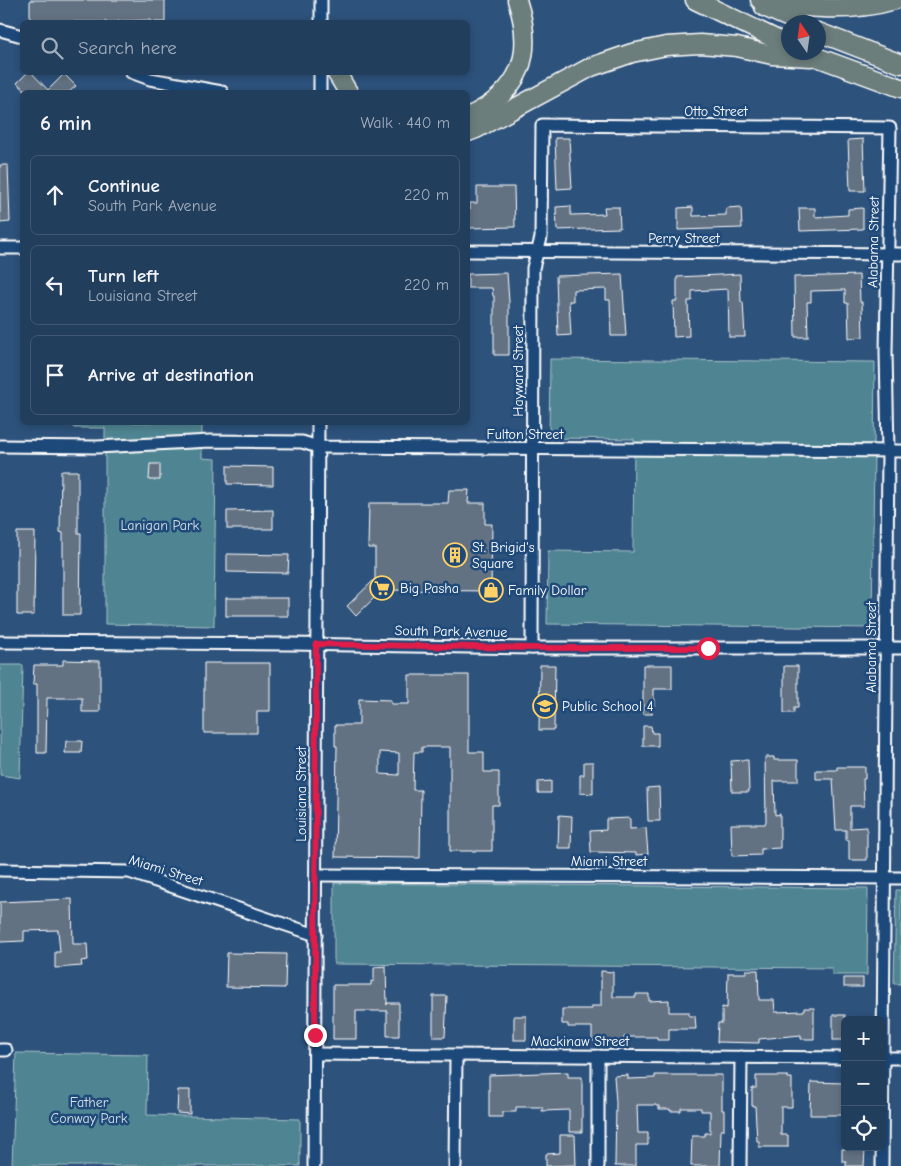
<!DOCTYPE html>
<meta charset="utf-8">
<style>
body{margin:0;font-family:"Comic Neue",sans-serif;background:#2e4966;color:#f1f3f6}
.controls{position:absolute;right:15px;bottom:15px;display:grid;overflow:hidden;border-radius:8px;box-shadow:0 2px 8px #0003}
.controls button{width:45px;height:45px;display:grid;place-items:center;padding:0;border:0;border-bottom:1px solid #3f5772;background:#223e5d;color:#f1f3f6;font:25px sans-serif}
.compass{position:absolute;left:781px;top:15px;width:45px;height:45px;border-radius:50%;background:#223e5d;box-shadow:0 2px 8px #0003;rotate:347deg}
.stop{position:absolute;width:15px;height:15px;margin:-11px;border:4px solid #e11d48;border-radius:50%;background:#fff}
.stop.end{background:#e11d48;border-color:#fff;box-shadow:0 1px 5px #0008}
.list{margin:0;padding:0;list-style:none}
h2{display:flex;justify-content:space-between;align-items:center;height:65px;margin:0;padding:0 20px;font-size:21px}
h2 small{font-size:16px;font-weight:400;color:#a2aebc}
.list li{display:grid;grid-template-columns:32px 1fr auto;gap:15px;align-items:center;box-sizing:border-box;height:80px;margin:0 10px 10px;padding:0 10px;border:1px solid #3f5772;border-radius:8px}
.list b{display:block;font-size:19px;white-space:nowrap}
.list p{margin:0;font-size:16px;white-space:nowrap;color:#a2aebc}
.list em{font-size:16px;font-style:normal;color:#a2aebc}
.icon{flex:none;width:28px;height:28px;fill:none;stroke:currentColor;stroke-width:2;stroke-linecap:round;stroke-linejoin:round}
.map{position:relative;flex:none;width:901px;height:1166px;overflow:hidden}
.search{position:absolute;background:#223e5d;box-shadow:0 2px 8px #0003;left:20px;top:20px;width:450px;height:55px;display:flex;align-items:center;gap:12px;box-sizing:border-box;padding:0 18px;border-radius:8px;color:#a2aebc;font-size:19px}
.panel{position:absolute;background:#223e5d;box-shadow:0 2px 8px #0003;left:20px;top:90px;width:450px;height:335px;border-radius:8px}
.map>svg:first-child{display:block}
</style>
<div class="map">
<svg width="901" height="1166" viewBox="0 0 901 1166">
<rect width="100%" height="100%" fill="#2d527c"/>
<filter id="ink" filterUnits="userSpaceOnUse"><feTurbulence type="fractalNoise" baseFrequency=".02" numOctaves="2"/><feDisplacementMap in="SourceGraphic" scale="10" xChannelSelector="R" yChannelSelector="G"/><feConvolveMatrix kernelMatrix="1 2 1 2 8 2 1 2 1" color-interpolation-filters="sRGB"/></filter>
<g filter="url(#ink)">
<g fill="#508592" stroke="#a8c2c8">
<path d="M550,359L875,362L872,628L547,624L548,551L633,552L634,439L549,438Z"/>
<path d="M74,422L202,423V458L216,459L214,626L105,624V428H74Z"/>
<path d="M0,665H23L20,778L0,775Z"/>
<path d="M334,883L868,888L867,975H832V968L334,964Z"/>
<path d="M896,890H901V984H894Z"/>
<path d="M16,1053L148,1055L147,1115L300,1119V1166H12Z"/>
</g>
<g fill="#647283" stroke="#fff" fill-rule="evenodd">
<path d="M30,0H165V22H151V20L118,21V22H30Z"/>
<path d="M28,72H31L48,90L64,74L76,86L69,92H27L17,83Z"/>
<path d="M555,138H569L572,188L557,189Z"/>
<path d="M863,139L865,191H850L848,140Z"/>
<path d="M0,165H8L10,222L0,223Z"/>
<path d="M477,187H514L515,227L468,228V209H470V203H477Z"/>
<path d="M571,206V215L605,214L604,207H619L620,228L557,230L556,207Z"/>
<path d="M693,207V216L726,215V208L741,207L742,228L678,230V208Z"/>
<path d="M799,208H815V217L848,215V209L863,208V229L800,231Z"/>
<path d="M507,273L509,302V355H494V296H493L492,288H468V274Z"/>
<path d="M622,274L626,336H611L610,300H606V289L573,290V301H569L571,335L558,336L556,276Z"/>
<path d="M740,274L741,302H743L745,337H729L728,289L692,291V301H688L689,336L674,337L673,301H677V277Z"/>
<path d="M859,275L860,302H862L863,337L849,338L848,303H845V290L811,291V302H807L808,337H795L794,277Z"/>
<path d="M150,464H160V480H149Z"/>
<path d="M227,466L273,467V485L227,484Z"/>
<path d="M61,471H78V533H81L80,615H63V533L60,532Z"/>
<path d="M449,490H469L468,503H485V524H492L491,591L382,590L356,616L347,606L375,579V548H368L369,503H448Z"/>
<path d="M273,510V529H227V511Z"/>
<path d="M17,532H35L34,615H17Z"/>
<path d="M227,554L289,555L288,573L227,572Z"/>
<rect x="226" y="598" width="62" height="18"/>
<path d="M63,660L100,661V712H82V698H47L46,753H37V684H33L34,665H63Z"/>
<path d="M204,663H270V711H257V733H204Z"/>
<path d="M540,665H555L554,730H539Z"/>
<path d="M643,665H672V689H654V707H652V714H643Z"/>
<path d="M784,666H798V708H794V713H784Z"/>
<path d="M409,675H469V752H484V772H499V805H492V851H450V747H422V752H414L413,790H421L420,858L335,857L337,746H335V725H359V699L391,700V704H409ZM380,752L399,753V775L380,774Z"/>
<path d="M643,726H651L652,733H658V746H643Z"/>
<path d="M66,741H82L81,753H65Z"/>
<path d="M765,757H774V760H798V781H774L775,815L780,814V848L761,849V855L732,856L731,824H765L766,821Z"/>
<path d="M748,760L749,792H732L731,761Z"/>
<path d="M584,762H593V794L580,793V775H584Z"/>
<path d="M837,767H865V779H863L864,806H850V828L867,827V860H849V840H846V830H836L833,779H816V770H837Z"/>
<path d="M551,781V793H538V782Z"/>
<path d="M659,787L660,821H648L647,788Z"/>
<path d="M559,815L572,816L571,848H558Z"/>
<path d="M630,818V829L646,828L648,854L636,855V853L591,852L590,831L606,830V819Z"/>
<path d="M72,899L73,944H87L88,960L81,961L82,966L55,968V952H60L58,930L24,931V941L0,942V902Z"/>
<path d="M227,953L286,954L285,988L226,987Z"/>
<path d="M386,966L387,1005V1003H399V1036H387V1011H356V1039H333V985H371V981H374V967Z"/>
<path d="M746,970H758L759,1000H774L775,1012L804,1011V1008H814V1039H801V1035L759,1039V1043L717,1042L718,1023H722V1007L727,1008L728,973H746Z"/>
<path d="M601,971L613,972V997H636V994H649V1001L669,1000V1012H689V1016H695L696,1029H669V1040H657V1037H624V1042H613V1040L592,1041V1027H568V1024H562V1009H592V1006H601Z"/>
<rect x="844" y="978" width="19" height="9"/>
<path d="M433,996H447L445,1037H433Z"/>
<rect x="833" y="1015" width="12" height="25"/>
<rect x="514" y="1016" width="12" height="24"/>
<path d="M568,1072V1077H582V1132H569V1110L542,1111V1107H516V1112H503V1117H489V1075Z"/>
<path d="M628,1075V1079L655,1078V1075H722V1110H724V1130H721L720,1166H691L692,1136H705V1133H710V1111H701V1108H681V1111H670V1109H659V1106H656V1105H637L638,1133H648V1145H636V1166H615L616,1102L614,1076Z"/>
<path d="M756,1076H788V1078H792V1107H781V1135H788V1147H759V1141H757L755,1106H752V1088H756Z"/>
<path d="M811,1082L845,1083V1115H810Z"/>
<path d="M178,1090H190V1114L177,1113Z"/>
<path d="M560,1135H575L576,1165L546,1166V1154L560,1153Z"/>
<path d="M842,1149H865L864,1166H846V1161H842Z"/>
</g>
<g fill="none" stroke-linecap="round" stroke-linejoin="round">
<g stroke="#fff" stroke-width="15">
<g id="minor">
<path d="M321,22V0"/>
<path d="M0,30L22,36"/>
<path d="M131,72L150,79L222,92"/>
<path d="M320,92V72"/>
<path d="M0,248H22"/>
<path d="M468,251L901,254"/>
<path d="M0,446L97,447L210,441L302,442L318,447L901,451"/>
<path d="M0,642L291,644L532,648H901"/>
<path d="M532,648L533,268L541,238L542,125L890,128L886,352L888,451L882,1166"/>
<path d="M0,870L129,872L316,935"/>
<path d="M317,875L901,878"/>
<path d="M0,1050H6"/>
<path d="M315,1054L845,1058"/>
<path d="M882,1058H901"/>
<path d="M314,1166L318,422"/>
<path d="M455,1166L456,1056"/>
<path d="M598,1166V1056"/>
<path d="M740,1166L741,1057"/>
</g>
</g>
<g stroke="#fff" stroke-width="21">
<g id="highway">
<path d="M695,0L788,45"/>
<path d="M760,0C805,9 850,13 895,0"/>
<path d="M764,7L798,22"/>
<path d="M818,32L901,64"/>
<path d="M803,52L901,88"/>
<path d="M336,72L348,92"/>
<path d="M468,117C521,92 535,55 517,0"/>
<path d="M468,132L476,129L591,67L632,53L666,46L700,44L737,47L772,55L811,57"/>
</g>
</g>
<use href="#minor" stroke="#1f4a7a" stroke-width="11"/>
<use href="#highway" stroke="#6c7e7c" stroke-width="18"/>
</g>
</g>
<g fill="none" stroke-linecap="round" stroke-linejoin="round" filter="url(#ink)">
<path stroke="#e11d48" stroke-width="6" d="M315,1035L316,644L532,648H708"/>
</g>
<defs>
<g id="building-ring" transform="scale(1.25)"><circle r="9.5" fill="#1f4a7a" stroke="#ffd166" stroke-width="1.5"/><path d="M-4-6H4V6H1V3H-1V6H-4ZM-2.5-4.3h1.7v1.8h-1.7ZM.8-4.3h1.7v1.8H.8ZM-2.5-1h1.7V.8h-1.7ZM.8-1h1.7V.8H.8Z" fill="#ffd166"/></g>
<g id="supermarket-ring" transform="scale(1.25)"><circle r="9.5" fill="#1f4a7a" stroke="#ffd166" stroke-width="1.5"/><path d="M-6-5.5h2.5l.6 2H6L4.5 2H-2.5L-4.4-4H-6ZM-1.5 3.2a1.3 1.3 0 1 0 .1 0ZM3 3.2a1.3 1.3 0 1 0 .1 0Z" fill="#ffd166"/></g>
<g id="shop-ring" transform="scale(1.25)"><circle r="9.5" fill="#1f4a7a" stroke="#ffd166" stroke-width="1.5"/><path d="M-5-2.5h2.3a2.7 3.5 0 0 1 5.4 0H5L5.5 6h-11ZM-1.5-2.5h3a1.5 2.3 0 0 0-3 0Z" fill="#ffd166"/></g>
<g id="school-ring" transform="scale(1.25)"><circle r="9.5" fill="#1f4a7a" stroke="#ffd166" stroke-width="1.5"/><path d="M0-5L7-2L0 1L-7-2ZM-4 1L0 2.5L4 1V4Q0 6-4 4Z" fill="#ffd166"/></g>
</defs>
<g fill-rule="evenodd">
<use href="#building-ring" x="455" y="555"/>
<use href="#supermarket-ring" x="382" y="588"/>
<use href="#shop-ring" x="491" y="590"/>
<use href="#school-ring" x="545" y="706"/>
</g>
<g text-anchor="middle" stroke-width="5" stroke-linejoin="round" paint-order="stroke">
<g font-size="14" fill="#fff" stroke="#1f4a7a">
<text x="716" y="116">Otto Street</text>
<text x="684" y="243">Perry Street</text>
<text transform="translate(873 242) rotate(-89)" y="5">Alabama Street</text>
<text transform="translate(518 371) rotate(-90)" y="5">Hayward Street</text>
<text x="525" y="439">Fulton Street</text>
<text transform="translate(451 631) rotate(1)" y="5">South Park Avenue</text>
<text transform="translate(871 647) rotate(-90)" y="5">Alabama Street</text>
<text transform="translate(301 794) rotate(-90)" y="5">Louisiana Street</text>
<text x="609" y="866">Miami Street</text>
<text transform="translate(166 870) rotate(17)" y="5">Miami Street</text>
<text x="580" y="1046">Mackinaw Street</text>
</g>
<g font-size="14" fill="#d3e0e4" stroke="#1f4a7a">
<text x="160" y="530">Lanigan Park</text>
<text x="89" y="1107">Father<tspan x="89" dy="16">Conway Park</tspan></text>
</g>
<g font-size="14" fill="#fff" stroke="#1f4a7a" text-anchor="start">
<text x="472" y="552">St. Brigid's<tspan x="472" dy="16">Square</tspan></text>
<text x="400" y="593">Big Pasha</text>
<text x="508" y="595">Family Dollar</text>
<text x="562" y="711">Public School 4</text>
</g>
</g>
</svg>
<div class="controls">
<button>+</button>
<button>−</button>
<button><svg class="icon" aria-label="locate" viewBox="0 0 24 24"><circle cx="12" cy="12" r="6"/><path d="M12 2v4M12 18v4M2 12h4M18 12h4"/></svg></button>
</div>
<svg class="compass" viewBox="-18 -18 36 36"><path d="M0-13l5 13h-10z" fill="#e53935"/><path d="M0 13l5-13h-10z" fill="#a2aebc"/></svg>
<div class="stop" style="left:708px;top:648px"></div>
<div class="stop end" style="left:315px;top:1035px"></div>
<div class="search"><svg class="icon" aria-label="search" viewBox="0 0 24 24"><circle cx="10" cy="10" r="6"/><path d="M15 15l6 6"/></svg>Search here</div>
<section class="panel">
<h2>6 min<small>Walk · 440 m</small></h2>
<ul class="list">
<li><svg class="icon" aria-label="ahead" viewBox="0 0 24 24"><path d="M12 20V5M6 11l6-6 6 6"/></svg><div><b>Continue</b><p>South Park Avenue</p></div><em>220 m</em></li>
<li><svg class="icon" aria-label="left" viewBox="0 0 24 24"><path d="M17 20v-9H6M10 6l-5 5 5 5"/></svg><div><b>Turn left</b><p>Louisiana Street</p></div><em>220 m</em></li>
<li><svg class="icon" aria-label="arrive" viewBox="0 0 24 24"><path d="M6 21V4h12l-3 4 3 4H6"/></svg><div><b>Arrive at destination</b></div></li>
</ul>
</section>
</div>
